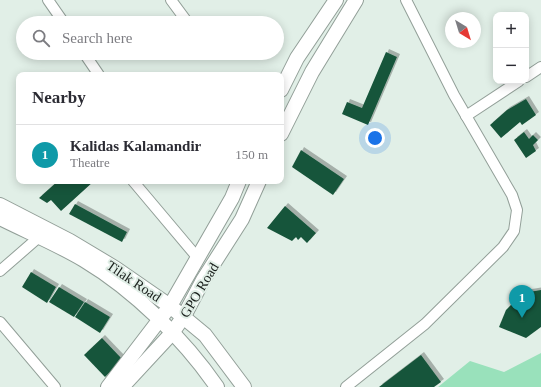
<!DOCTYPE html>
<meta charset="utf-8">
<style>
body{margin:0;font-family:"Times New Roman",serif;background:#f7f7f7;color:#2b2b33}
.controls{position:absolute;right:12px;top:12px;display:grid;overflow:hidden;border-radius:8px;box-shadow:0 2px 10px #0003}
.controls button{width:36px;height:36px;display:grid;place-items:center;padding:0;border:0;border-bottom:1px solid #e1e1e2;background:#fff;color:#2b2b33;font:20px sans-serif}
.compass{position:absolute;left:445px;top:12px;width:36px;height:36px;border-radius:50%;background:#fff;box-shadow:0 2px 10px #0003;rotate:142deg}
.you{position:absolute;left:375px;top:138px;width:14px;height:14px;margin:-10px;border:3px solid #fff;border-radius:50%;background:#1a73e8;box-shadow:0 0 0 6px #1a73e833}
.badge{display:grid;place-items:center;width:26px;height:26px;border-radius:50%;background:#1a73e8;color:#fff;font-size:13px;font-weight:700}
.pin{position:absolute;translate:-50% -33px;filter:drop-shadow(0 1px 2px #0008)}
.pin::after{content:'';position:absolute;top:21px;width:14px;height:12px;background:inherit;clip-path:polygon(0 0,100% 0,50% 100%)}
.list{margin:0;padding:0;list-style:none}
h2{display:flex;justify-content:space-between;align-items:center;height:52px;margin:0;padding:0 16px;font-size:17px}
h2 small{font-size:13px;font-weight:400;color:#7c7c81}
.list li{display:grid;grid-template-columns:26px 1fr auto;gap:12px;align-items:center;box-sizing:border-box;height:60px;padding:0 16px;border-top:1px solid #e1e1e2}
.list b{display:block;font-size:15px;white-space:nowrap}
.list p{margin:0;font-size:13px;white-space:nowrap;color:#7c7c81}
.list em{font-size:13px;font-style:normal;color:#7c7c81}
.icon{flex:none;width:22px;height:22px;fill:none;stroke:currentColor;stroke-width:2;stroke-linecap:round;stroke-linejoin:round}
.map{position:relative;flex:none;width:541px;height:387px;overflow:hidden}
.search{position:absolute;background:#fff;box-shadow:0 2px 10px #0003;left:16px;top:16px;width:268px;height:44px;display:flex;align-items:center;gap:10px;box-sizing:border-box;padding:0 14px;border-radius:22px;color:#7c7c81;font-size:15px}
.panel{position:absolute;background:#fff;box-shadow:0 2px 10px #0003;left:16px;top:72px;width:268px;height:112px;border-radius:8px}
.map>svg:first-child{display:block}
</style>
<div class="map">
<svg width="541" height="387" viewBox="0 0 541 387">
<defs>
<filter id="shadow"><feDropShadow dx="3" dy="-3" stdDeviation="0" flood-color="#0004"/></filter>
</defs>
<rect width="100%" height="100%" fill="#e1efe7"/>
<path fill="#99e1bb" d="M541,353V387H438L470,361L504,372Z"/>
<g fill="#18543a" filter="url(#shadow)">
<path d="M386,52L397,57L368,125L342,114L347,102L362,108Z"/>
<path d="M526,99L536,115L522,125L520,122L501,138L490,125L507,110Z"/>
<path d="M524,132L529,139L533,135L538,140L533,145L536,151L526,158L514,140Z"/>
<path d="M301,150L344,179L333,195L292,167Z"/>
<path d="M58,181H94L61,211L51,200L47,203L39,198Z"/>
<path d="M75,204L127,232L122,242L69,214Z"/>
<path d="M285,206L316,233L307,243L301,237L298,240L296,237L292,241L267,228Z"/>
<path d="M31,272L56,287L47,303L22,287Z"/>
<path d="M59,287L84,302L74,317L49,302Z"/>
<path d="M541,290V327L526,338L499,327L506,310L523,293Z"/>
<path d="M85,302L110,317L100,333L75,317Z"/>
<path d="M102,338L123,360L105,377L84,355Z"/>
<path d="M421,355L441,382L434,387H379Z"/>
</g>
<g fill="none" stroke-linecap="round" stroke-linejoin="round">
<g stroke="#929f98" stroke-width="12">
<g id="street">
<path d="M48,0L64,23"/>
<path d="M171,0L188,23"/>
<path d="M84,53L99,75"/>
<path d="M526,77L541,67"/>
<path d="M466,116L519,81"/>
<path d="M133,181L197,257"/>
<path d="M0,271L39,237"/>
<path d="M0,322L55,387"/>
<path d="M346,387L425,324L503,247L514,231L517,210L512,195L454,95L406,0"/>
</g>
</g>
<g stroke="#929f98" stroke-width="16">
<g id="secondary">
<path d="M281,90L297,58L336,0"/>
<path d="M281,134L312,72L356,0"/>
<path d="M0,205L70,241L115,268L170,306L205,335L244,387"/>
<path d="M0,218C28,232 57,244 84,260C134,290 184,339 217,387"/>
<path d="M108,387L170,306L232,198L239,181"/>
<path d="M122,387L172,333L184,316L203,280L242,219L259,181"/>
</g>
</g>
<use href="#street" stroke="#fff" stroke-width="10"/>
<use href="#secondary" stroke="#fff" stroke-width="14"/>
</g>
<g text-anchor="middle" stroke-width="4" stroke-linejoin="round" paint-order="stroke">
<g font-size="14" fill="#191e1b" stroke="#e1efe7">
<text transform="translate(134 281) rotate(34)" y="5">Tilak Road</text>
<text transform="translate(199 290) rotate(-59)" y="5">GPO Road</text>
</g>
</g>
</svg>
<div class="controls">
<button>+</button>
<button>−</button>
</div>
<svg class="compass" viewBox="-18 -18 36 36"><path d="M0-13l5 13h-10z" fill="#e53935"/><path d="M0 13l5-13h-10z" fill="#7c7c81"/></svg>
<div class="you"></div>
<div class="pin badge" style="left:522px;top:318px;background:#0f9aa8">1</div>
<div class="search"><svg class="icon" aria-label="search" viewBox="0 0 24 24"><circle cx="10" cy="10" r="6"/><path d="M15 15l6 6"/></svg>Search here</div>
<section class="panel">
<h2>Nearby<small></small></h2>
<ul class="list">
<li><span class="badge" style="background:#0f9aa8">1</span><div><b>Kalidas Kalamandir</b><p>Theatre</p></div><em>150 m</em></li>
</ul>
</section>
</div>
